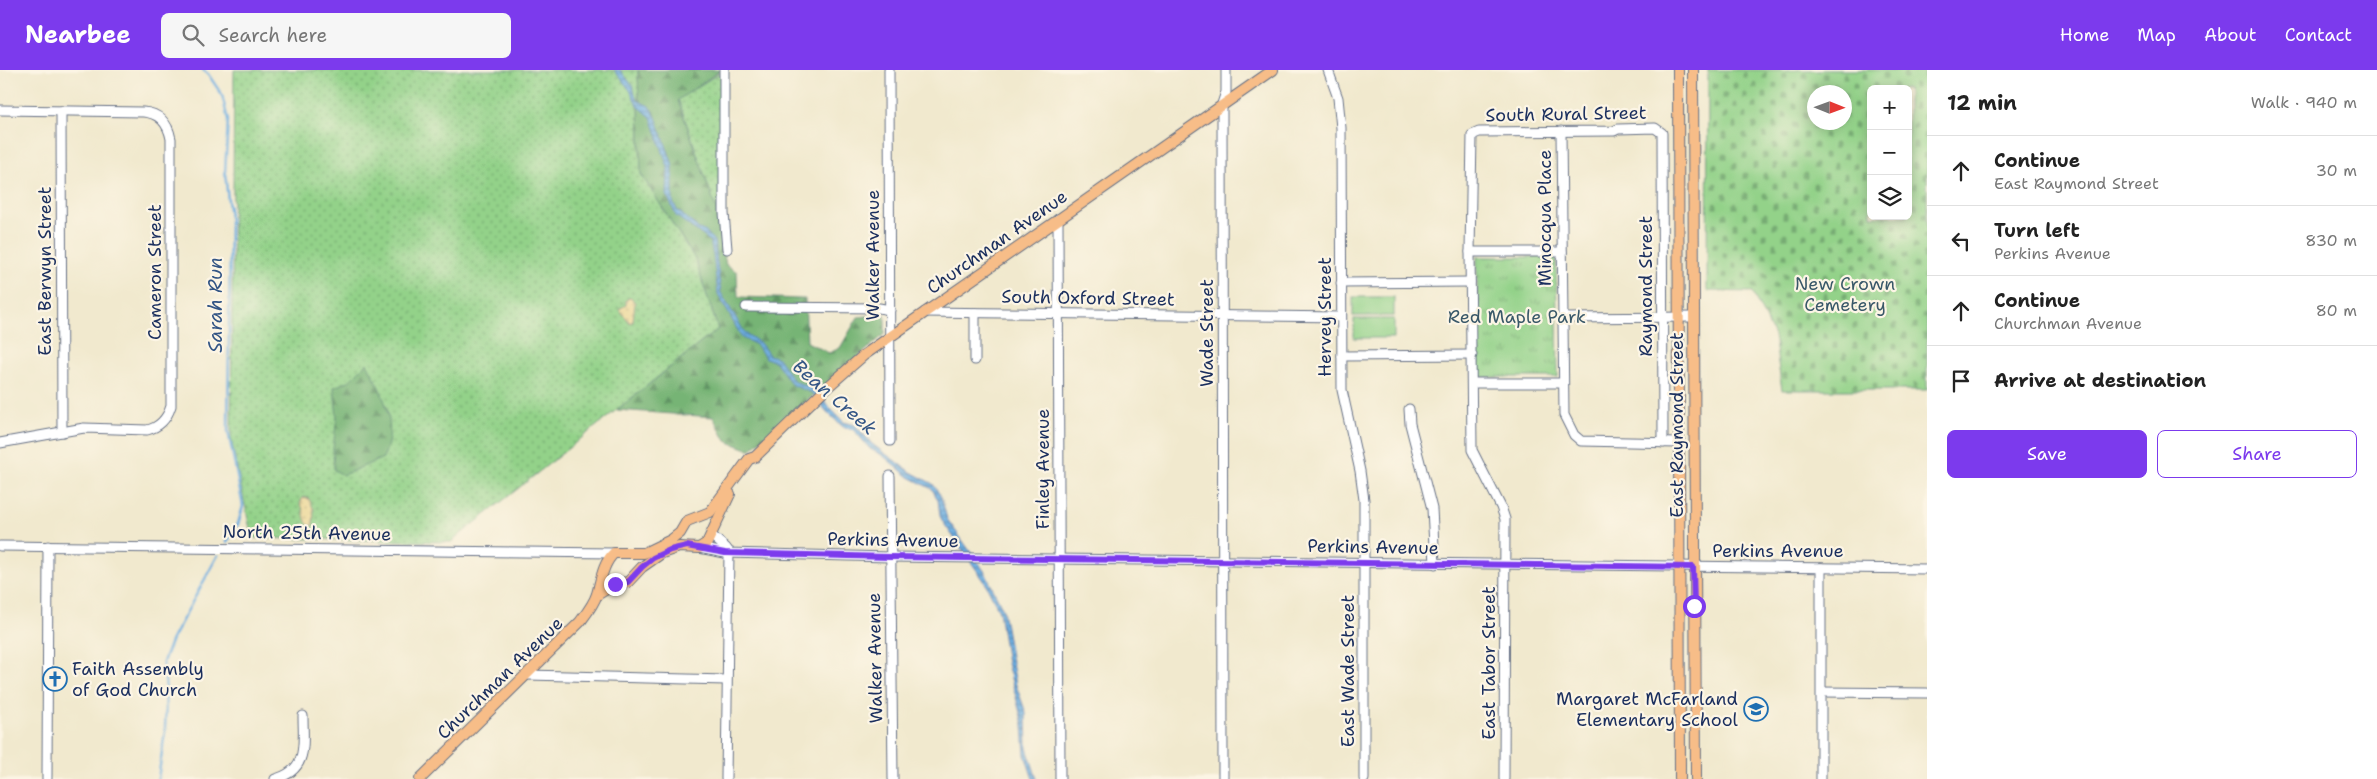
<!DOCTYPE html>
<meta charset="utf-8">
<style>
body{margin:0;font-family:"Shantell Sans",sans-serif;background:#f6f6f6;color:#222}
.controls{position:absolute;right:15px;top:15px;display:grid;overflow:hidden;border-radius:8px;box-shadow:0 2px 12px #0003}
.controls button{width:45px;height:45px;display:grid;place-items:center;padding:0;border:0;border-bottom:1px solid #e0e0e0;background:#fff;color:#222;font:25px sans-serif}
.compass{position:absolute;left:1807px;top:15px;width:45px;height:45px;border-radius:50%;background:#fff;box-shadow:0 2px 12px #0003;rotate:91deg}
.stop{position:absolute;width:15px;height:15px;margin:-11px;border:4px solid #7c3aed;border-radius:50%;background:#fff}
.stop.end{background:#7c3aed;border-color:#fff;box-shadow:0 1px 5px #0008}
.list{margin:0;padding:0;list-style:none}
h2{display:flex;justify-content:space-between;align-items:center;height:65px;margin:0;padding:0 20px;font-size:21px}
h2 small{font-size:16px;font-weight:400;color:#767676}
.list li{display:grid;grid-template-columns:32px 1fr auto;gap:15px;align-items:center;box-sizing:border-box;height:70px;padding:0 20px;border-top:1px solid #e0e0e0}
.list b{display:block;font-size:19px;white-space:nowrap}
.list p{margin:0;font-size:16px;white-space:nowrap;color:#767676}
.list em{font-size:16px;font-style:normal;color:#767676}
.actions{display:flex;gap:10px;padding:15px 20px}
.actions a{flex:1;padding:11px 0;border:1px solid #7c3aed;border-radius:8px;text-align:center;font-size:18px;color:#7c3aed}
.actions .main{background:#7c3aed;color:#fff}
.icon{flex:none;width:28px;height:28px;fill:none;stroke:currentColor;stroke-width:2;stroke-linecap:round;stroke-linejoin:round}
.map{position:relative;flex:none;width:1927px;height:709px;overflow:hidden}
header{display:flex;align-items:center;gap:30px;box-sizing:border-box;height:70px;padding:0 25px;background:#7c3aed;color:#fff}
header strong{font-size:24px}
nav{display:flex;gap:28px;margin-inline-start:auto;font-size:18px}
.search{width:350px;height:45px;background:#f6f6f6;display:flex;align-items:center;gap:12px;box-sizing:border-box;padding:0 18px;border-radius:8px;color:#767676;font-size:19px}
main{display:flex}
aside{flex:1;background:#fff}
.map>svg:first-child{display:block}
</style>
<header>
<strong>Nearbee</strong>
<div class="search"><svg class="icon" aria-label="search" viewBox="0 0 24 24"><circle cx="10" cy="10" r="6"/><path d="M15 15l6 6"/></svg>Search here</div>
<nav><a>Home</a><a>Map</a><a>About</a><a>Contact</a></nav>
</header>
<main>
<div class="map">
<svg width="1927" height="709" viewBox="0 0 1927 709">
<defs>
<pattern id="grass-dots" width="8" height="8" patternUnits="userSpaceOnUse" patternTransform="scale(1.25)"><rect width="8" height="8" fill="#93d289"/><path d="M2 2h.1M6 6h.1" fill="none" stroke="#77ab73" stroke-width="1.8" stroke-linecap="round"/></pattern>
<pattern id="forest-firs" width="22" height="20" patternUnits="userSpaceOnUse" patternTransform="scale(1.25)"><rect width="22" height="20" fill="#76b475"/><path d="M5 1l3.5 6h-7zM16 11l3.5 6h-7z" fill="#609363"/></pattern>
<pattern id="sand-dots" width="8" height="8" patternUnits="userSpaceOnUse" patternTransform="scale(1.25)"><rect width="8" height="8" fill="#eeda9e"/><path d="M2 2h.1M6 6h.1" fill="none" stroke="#ccbb8a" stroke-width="1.8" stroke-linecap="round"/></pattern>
<pattern id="cemetery-stones" width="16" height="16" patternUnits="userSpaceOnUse" patternTransform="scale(1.25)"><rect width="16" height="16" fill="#93d289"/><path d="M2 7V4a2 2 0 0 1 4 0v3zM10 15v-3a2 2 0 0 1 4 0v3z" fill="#77ab73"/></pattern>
<pattern id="park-tufts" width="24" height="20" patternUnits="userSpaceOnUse" patternTransform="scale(1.25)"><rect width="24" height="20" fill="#93d289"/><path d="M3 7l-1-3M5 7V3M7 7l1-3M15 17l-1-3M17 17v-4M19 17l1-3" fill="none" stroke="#77ab73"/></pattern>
<pattern id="water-rules" width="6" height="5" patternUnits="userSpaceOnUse" patternTransform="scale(1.25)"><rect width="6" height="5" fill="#6cade0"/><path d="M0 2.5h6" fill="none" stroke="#588db9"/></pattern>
</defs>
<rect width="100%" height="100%" fill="#fcf5e5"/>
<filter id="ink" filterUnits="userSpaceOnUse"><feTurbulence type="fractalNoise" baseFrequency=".02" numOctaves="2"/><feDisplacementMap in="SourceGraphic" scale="10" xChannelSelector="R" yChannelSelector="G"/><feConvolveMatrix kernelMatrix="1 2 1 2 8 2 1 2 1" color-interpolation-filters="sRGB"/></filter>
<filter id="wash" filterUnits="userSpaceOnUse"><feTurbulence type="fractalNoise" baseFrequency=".0096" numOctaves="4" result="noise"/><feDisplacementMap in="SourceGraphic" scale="20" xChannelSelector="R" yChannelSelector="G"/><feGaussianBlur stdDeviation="1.12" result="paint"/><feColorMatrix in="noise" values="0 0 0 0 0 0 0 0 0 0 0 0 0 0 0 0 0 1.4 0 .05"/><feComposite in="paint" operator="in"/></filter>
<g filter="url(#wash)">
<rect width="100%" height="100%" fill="#f1e9ce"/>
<g fill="url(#grass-dots)" stroke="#578074">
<path d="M234,0H638L641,104L695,189L718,259L451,472L252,468L231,369Z"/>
<path d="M721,2V141H717L678,29Z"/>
</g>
<g fill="url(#forest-firs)" stroke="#48726a">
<path d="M638,0H721L678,30L717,141L726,195L737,202L738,227L805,229L807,272L829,283L840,278L858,247L885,244V264L750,380L726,371L713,347L617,340L718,259L695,189L641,104Z"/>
<path d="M367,293C383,324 399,354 383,388L343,405L334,400L333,379L337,347L334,317L349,311Z"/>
</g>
<g fill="url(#sand-dots)" stroke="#84847e">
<path d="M631,227L635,233L633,251L630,253L619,239L626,235V230Z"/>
<path d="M303,427L309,429L314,440L313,456L308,455C303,449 305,440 300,433Z"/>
</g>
<path fill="url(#cemetery-stones)" stroke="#578074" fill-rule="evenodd" d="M1708,0H1927V320H1782L1774,266L1752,222L1707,221ZM1871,19H1908V146H1871ZM1814,22H1844V52H1814Z"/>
<path fill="url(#park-tufts)" stroke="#578074" d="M1477,187H1556L1558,307H1478Z"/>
<g fill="#93d289" stroke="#578074">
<rect x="1353" y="227" width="41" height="19"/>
<rect x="1354" y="249" width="40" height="19"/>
</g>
<path fill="url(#water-rules)" stroke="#446e9f" d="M614,0H620L632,15L637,30L649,36L656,47L673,95V132L677,140L699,159L706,162L714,171L721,223L745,263L760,273L769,285L778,288L794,311L816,320L828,336L844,352L855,355L872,374L909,401L933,414L941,427L947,449L985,502L1003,540L1016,615L1026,643L1027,678L1037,709H1033L1025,685L1023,654L1007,593L999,541L985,512L943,452L940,446L938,430L932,419L909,407L882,385L870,379L854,360L843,357L827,342L812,323L792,315L776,292L766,288L755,274L742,268L718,224L713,185L710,171L676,146L667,125L668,97L651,47L637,35L630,20Z"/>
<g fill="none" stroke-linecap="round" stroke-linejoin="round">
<g stroke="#6cade0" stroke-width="2.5">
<path d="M203,0L208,4L222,25L228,50L225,102L230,149L228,361L243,436L238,454L227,472"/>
<path d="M158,709L165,662L166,619L163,592L172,569L218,485"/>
</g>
</g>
</g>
<g filter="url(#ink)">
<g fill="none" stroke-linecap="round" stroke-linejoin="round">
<g stroke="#667085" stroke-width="11">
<g id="minor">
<path d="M724,0V143L727,179"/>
<path d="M889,0L890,371"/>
<path d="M1328,0L1338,28L1341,58L1342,320L1360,401L1364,430V709"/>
<path d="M0,40L143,42C159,43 168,53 171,69V336C167,349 160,357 147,360L84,358L0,373"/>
<path d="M61,41L62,362"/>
<path d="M1561,61L1564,345L1574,365L1581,371L1678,373"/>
<path d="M1058,149L1060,709"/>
<path d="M1470,182H1562"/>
<path d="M1341,213L1470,212"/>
<path d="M746,237L879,238L890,240"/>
<path d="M925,242L1341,247"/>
<path d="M975,243V290"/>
<path d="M1562,248L1693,247"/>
<path d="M1342,286L1472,285"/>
<path d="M1472,313H1562"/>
<path d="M1409,339L1410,354L1432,439L1435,494"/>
<path d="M890,406L893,709"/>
<path d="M711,465L726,478L729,482"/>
<path d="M0,476L614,483"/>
<path d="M699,478L725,483L890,487L1927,499"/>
<path d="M528,605L726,610"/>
<path d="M1822,622L1927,623"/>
<path d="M47,709L48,476"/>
<path d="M275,709C309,700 303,674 303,646"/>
<path d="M726,709L729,482"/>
<path d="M1223,709L1222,34L1226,22V0"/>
<path d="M1504,709L1505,449L1501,437L1472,380L1470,182L1472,65L1479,62L1614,61L1618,59L1655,58L1662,63L1663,373"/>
<path d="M1821,709V498"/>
</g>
</g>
<g stroke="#667085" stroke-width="12">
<g id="major">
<path d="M1678,0L1680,709"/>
<path d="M1693,0L1696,709"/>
<path d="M597,525L615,514L628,512L642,497L662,483L679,477L699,478L707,473L730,424"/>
<path d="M420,709L580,552C586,544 594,534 597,524C601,510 603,493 614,483H644L671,470L680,463L687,451L710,442L749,389L755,387L823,321L864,285L1273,0"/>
</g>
</g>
<use href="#minor" stroke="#fff" stroke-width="9"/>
<use href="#major" stroke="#f7bd88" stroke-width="10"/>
</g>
</g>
<g fill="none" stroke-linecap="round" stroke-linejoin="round" filter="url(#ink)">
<path stroke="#7c3aed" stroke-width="6" d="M615,514L628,512L642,497L653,488L670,480L687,476L725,483L890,487L1693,497L1694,536"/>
</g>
<defs>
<g id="church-ring" transform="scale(1.25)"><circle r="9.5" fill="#fcf5e5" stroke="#1f6fb2" stroke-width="1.5"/><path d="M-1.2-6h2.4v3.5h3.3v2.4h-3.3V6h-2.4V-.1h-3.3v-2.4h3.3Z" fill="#1f6fb2"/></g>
<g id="school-ring" transform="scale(1.25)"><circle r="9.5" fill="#fcf5e5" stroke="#1f6fb2" stroke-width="1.5"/><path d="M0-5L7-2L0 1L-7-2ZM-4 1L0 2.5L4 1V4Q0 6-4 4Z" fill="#1f6fb2"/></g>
</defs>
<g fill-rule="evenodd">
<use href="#church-ring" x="55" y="609"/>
<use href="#school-ring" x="1756" y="639"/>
</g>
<g text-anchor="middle" stroke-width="4.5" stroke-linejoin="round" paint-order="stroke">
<g font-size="18" fill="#1b2f5e" stroke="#fcf5e5">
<text transform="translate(1566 44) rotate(-1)" y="6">South Rural Street</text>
<text transform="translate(1545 148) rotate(-90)" y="6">Minocqua Place</text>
<text transform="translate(997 172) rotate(-35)" y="6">Churchman Avenue</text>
<text transform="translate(873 185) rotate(-90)" y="6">Walker Avenue</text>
<text transform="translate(45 201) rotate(-90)" y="6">East Berwyn Street</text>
<text transform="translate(155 202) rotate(-90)" y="6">Cameron Street</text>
<text transform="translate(1646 216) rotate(-90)" y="6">Raymond Street</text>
<text transform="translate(1088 228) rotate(1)" y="6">South Oxford Street</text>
<text transform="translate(1325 247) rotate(-90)" y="6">Hervey Street</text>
<text transform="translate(1207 263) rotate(-90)" y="6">Wade Street</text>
<text transform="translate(1677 355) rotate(-90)" y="6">East Raymond Street</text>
<text transform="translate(1043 399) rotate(-90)" y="6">Finley Avenue</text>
<text transform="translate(307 463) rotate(1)" y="6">North 25th Avenue</text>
<text transform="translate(893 470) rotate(1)" y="6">Perkins Avenue</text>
<text transform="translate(1373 477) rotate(1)" y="6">Perkins Avenue</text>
<text x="1778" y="487">Perkins Avenue</text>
<text transform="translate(875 588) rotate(-91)" y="6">Walker Avenue</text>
<text transform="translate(1489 593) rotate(-90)" y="6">East Tabor Street</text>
<text transform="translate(1348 601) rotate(-90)" y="6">East Wade Street</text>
<text transform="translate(500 608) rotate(-44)" y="6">Churchman Avenue</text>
</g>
<g font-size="18" fill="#395869" stroke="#fcf5e5">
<text x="1845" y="220">New Crown<tspan x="1845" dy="21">Cemetery</tspan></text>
<text x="1517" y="253">Red Maple Park</text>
</g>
<g font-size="18" fill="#1b2f5e" stroke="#fcf5e5" text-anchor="start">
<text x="72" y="605">Faith Assembly<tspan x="72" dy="21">of God Church</tspan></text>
<text x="1738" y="635" text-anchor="end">Margaret McFarland<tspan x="1738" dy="21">Elementary School</tspan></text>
</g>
<g font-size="19" font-style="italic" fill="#335585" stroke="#fcf5e5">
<text transform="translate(215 235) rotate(-90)" y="7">Sarah Run</text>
<text transform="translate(835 327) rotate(41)" y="7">Bean Creek</text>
</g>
</g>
</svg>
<div class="controls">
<button>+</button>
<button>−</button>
<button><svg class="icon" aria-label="layers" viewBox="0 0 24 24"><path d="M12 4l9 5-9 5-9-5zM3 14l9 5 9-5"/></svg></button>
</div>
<svg class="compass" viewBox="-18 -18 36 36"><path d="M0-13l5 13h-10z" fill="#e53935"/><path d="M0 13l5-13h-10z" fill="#767676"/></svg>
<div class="stop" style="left:1694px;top:536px"></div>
<div class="stop end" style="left:615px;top:514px"></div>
</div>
<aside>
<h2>12 min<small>Walk · 940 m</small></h2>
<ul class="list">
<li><svg class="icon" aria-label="ahead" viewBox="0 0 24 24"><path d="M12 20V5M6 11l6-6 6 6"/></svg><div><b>Continue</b><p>East Raymond Street</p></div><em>30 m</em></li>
<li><svg class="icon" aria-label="left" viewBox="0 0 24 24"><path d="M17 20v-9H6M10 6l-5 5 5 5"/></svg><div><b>Turn left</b><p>Perkins Avenue</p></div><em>830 m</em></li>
<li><svg class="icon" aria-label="ahead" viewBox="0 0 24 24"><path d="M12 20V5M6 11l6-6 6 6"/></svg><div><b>Continue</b><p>Churchman Avenue</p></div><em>80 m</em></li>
<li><svg class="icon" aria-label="arrive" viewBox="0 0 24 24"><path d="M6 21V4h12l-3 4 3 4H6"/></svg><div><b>Arrive at destination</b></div></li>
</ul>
<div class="actions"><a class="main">Save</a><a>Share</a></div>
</aside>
</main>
